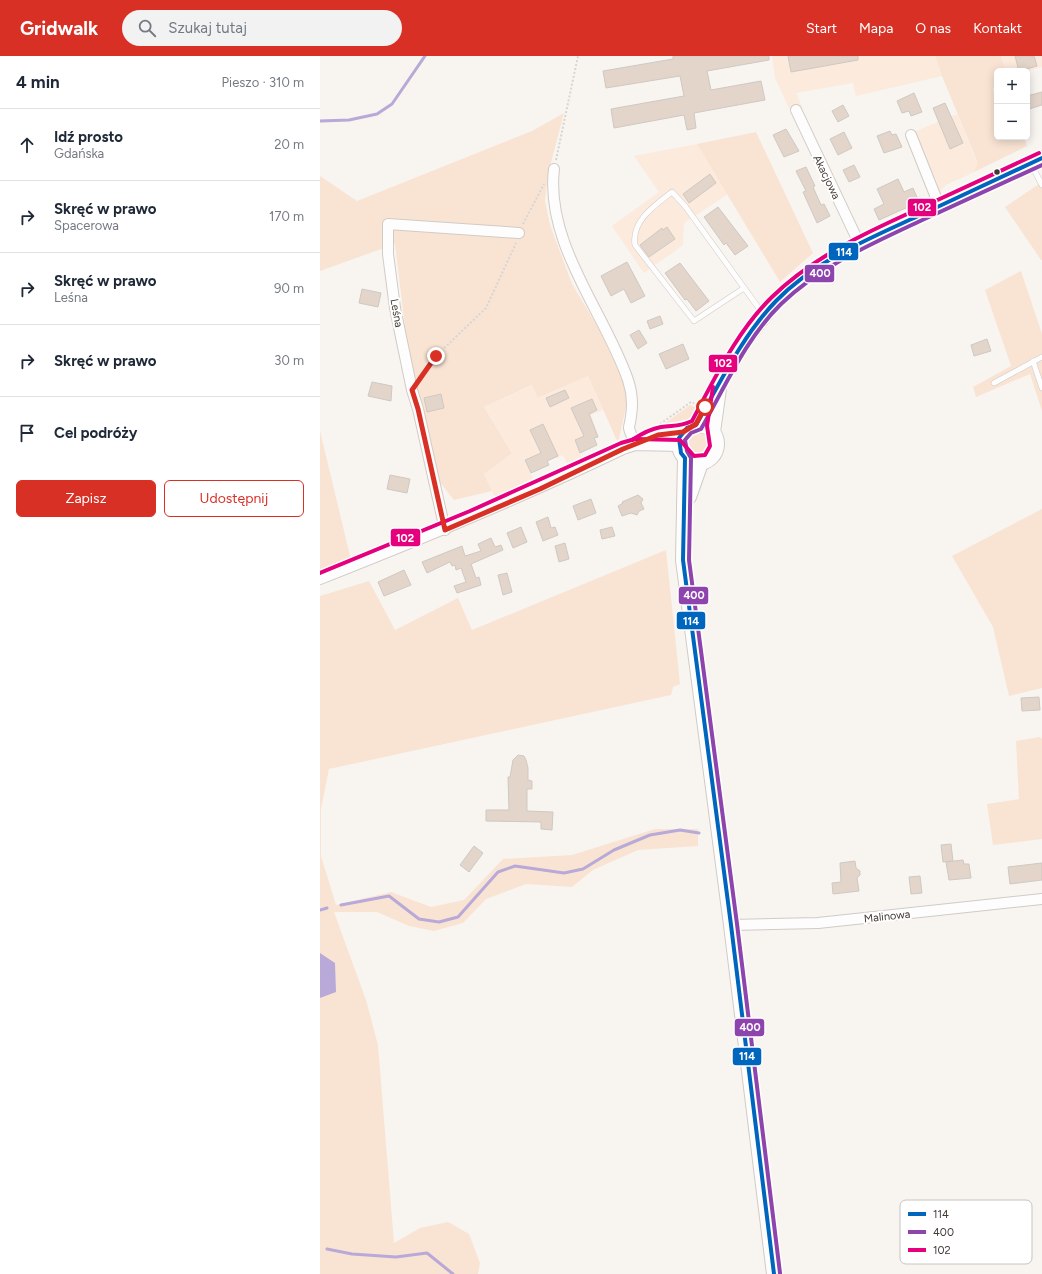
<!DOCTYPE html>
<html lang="pl">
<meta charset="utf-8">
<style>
body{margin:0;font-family:Figtree,sans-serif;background:#f2f2f3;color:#1f2937}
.controls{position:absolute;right:12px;top:12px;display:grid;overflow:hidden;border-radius:6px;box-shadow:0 2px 10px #0003}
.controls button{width:36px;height:36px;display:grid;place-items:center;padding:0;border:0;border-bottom:1px solid #e0e1e3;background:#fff;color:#1f2937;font:20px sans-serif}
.stop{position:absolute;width:12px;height:12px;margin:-9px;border:3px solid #d93025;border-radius:50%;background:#fff}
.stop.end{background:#d93025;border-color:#fff;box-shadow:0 1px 4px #0008}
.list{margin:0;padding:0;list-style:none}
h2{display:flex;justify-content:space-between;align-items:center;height:52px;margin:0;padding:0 16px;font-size:17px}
h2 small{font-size:13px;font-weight:400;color:#747a83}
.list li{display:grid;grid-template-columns:26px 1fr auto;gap:12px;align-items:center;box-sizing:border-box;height:72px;padding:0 16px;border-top:1px solid #e0e1e3}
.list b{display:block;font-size:15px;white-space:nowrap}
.list p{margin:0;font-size:13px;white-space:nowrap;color:#747a83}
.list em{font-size:13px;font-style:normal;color:#747a83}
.actions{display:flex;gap:8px;padding:12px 16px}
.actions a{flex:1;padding:9px 0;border:1px solid #d93025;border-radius:6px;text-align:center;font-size:14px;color:#d93025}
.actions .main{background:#d93025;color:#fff}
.icon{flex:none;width:22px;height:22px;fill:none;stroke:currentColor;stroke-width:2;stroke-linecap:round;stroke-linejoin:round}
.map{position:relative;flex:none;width:722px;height:1218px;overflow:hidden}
header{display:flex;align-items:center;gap:24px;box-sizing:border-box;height:56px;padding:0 20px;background:#d93025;color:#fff}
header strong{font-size:19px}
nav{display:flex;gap:22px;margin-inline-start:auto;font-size:14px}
.search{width:280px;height:36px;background:#f2f2f3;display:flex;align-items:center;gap:10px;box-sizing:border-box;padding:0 14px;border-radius:22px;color:#747a83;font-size:15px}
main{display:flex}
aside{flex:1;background:#fff}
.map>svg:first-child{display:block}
</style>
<header>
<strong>Gridwalk</strong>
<div class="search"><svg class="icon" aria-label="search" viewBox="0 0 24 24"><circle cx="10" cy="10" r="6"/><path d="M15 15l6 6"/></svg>Szukaj tutaj</div>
<nav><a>Start</a><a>Mapa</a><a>O nas</a><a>Kontakt</a></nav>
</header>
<main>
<aside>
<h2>4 min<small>Pieszo · 310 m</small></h2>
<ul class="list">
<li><svg class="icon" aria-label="ahead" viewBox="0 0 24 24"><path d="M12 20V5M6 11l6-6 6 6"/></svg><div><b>Idź prosto</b><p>Gdańska</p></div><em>20 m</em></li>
<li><svg class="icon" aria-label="right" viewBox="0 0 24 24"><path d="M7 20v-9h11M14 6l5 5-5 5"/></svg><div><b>Skręć w prawo</b><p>Spacerowa</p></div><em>170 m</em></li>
<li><svg class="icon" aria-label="right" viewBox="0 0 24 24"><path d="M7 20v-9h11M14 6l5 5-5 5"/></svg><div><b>Skręć w prawo</b><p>Leśna</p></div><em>90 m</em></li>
<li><svg class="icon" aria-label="right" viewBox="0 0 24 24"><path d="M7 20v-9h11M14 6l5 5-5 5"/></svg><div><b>Skręć w prawo</b></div><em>30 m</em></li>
<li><svg class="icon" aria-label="arrive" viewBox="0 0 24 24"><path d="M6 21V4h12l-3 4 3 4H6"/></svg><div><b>Cel podróży</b></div></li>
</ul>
<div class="actions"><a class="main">Zapisz</a><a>Udostępnij</a></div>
</aside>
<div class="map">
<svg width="722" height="1218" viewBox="0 0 722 1218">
<rect width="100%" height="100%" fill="#f8f4f0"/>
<g fill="#fceadd">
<path d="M452,0H615L622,20L536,40L533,27L476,37L483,53L471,56L455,22Z"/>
<path d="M681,0H722V11L707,15H685Z"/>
<path d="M637,58L658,109L654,116L626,129L620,135L615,121L612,119L594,76Z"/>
<path d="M377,88L408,138L364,167L363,189L324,217L292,170L339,136L314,100Z"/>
<path d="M268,320L283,354L271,359L279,381L274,382L272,377L254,384L262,403L248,409L243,399L227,405L223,396L204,404L214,425L175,442L164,418L192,396L164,351L213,329L219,342Z"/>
</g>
<g fill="#f9e4d4">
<path d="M615,0H681L685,15H677V29L673,32L677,55V81H704L707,90L654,116L657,109V105L622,20Z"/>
<path d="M244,57L228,118L225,145L230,169L252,228L279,273L306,331V351L298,387L268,320L218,342L212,329L164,351L192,397L164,418L172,435L134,444L119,425L87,287L75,188L0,215V120L37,145L212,75Z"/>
<path d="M436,76L493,197L460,226L377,88Z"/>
<path d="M722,126V204H721L685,151Z"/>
<path d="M701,215L722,278V355L710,318L656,341L653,331L691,310L665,234Z"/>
<path d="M370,349L379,353C372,363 353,371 341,373V370Z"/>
<path d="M0,375L31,504L0,517Z"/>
<circle cx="376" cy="387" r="11"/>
<path d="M722,453V632L689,640L673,571L632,500Z"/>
<path d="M346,494L360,628L353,631L351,639L9,713L1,753V800L16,849L71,836L111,851L144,844L183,803L252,799L335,773H378V790L318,794L273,814L252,831L206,828L166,843L143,867L114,875L89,870L57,856H14L46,944L58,989L74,1187L100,1172L128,1166L149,1178L160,1207L158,1218H0V540L49,525L75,574L138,542L152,574Z"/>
<path d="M720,681L722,683V783L673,789L667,748L699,743L696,685Z"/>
</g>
<path fill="#b8a9d8" d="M0,897L15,907L16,936L0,942Z"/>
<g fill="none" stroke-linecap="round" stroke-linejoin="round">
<g stroke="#b8a9d8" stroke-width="3">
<path d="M0,65L29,64L57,58L72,48L105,0"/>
<path d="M21,849L69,840L99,863L119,866L138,861L178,816L195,810L244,817L263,813L294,794L330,779L360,774L379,777"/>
<path d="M0,854L7,852"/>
<path d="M7,1193L32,1198L76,1201L107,1197L133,1218"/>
</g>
</g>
<g fill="#e3d5ca" stroke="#cec9c4">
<path d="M353,0H449V4L387,15L391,34L441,25L445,44L374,57L376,72L367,74L364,59L294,72L291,53L364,40L360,20L286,32L283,15L353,3Z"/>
<path d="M468,0H538V4L471,16Z"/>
<path d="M695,0H714L717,10L699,15Z"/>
<path d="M722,36V49L709,53L707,40Z"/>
<path d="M594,37L602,56L591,60L589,55L582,57L577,45Z"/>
<path d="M625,47L643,87L630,93L613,52Z"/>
<path d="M523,49L529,60L518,66L512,55Z"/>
<path d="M466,73L479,95L464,101L453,79Z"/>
<path d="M570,75L572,79L576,78L582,91L564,97L557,80Z"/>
<path d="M524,76L532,92L518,99L510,83Z"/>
<path d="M534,109L540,121L529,126L523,114Z"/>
<path d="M486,111L495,130L493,131L501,149L504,148L510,160L497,167L483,136L486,135L476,115Z"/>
<path d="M390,118L396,127L369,147L363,138Z"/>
<path d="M578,123L584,136L593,132L599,146L559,164L554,153L564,148L557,133Z"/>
<path d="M398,151L428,190L415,199L406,187L404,189L384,161Z"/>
<path d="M347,171L355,183L329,201L320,189L342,172L343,174Z"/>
<path d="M307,206L325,240L311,247L304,233L291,240L281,220Z"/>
<path d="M360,207L389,245L376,255L367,243L365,244L345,217Z"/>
<path d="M42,233L61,237L58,251L39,247Z"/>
<path d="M340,260L343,268L330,273L327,265Z"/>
<path d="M319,274L327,287L318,293L310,279Z"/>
<path d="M667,283L671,295L654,300L651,289Z"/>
<path d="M363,288L369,303L346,313L339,298Z"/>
<path d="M52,326L72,330L71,345L48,340Z"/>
<path d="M245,334L249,342L230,351L226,342Z"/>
<path d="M121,338L124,352L107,356L104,342Z"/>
<path d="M272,343L277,354L269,358L278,381L274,382L277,389L260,397L255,384L264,380L251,352Z"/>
<path d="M223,368L238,400L227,405L229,409L211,417L205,404L221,397L210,374Z"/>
<path d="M70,419L90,423L87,437L67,433Z"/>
<path d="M318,439L323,443L321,447L324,453L319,455L317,459L311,457L302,460L298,450L303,447L302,446Z"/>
<path d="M271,443L276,457L258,464L253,450Z"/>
<path d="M228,461L231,472L235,471L238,479L223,485L216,466Z"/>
<path d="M201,471L207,486L193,492L187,477Z"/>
<path d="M292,471L295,480L282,483L280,474Z"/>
<path d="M171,482L175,491L181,489L183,494L151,508L156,522L159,521L161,529L137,537L134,530L146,526L141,512L136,514L135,509L132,510L130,506L107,517L102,506L142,490L145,500L161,495L158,488Z"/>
<path d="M245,487L249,503L239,506L235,490Z"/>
<path d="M84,514L91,529L64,540L58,526Z"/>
<path d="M187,517L192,536L183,539L178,519Z"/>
<path d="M719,641L720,654L702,655L701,642Z"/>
<path d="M198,699L204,700L206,704L208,712V724L212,725V733H207V755L233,756L232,774L221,773V766L166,765V754H189L188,721H190L193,704Z"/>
<path d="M631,788L633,805L623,806L621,789Z"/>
<path d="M154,790L163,797L149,816L140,809Z"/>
<path d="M643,804L644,808H649L651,822L629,824L626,806Z"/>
<path d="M535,805L536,812L540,815V819L537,822L539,835L513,838L512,827L521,826L520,807Z"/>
<path d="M722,807V824L690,828L688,811Z"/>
<path d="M600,820L602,837L591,838L589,821Z"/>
</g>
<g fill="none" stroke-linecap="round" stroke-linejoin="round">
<g stroke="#d1cbc6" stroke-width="6">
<g id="service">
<path d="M711,108L722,129"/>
<path d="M424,232L374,265L315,189C311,165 335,149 352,136L365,150L443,258"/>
<path d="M713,305L722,332"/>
<path d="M674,327L722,301"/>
</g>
</g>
<g stroke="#d1cbc6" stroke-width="12">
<g id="minor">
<path d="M476,54L539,187"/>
<path d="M591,79L619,149"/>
<path d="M234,113C225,188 285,257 308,324C312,336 313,348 311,360C311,364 309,369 309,372C310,377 314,384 315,389"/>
<path d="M316,389C330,379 345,377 363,376"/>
<path d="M125,474L98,353L92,334L75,252L68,198V168L199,177"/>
<path d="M0,523C102,483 203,441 303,393L315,389L359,390"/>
<path d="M411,869L498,867L722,843"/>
</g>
</g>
<g stroke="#d1cbc6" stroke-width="16">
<g id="secondary">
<circle cx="378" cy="388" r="19"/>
<path d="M376,369L425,284L456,245L481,223L505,206L539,187L722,102"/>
<path d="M393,376L399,333"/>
<path d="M365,402L363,504L411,869L454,1218"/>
<path d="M369,441L381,407"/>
</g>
</g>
<g stroke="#d7d5d3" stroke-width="2" stroke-dasharray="2 2" stroke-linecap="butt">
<path d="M236,104L258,0"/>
<path d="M203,168L224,128"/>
<path d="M99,323L116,300L166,252L196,187"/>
<path d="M340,368L371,346L374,347"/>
</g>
<use href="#service" stroke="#fefdfd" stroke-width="5"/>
<use href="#minor" stroke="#fefdfd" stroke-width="10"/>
<use href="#secondary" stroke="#fefdfd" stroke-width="14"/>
<g stroke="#fff" stroke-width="7">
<path id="bus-1" d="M454,1218L411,869L363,504L365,402L361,397L359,382L367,372L376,369C400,327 422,280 456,245C495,205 546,184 596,161C638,141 680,122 722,102"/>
</g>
<g stroke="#fff" stroke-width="7">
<path id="bus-2" d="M460,1217L417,868L369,504L371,402L367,395L365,384L371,377L381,373C405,331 426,282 461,248C501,210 549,189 598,166C640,147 681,128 722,109"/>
</g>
<g stroke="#fff" stroke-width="7">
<g id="bus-3">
<path d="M312,384C321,378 330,373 341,371C353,369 359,371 372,365C395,322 417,275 452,241C493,201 545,177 596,154C637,135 678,116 719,97"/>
<path d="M0,517L150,455L301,387L315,383L360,384L374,400L385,399L390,390L387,370L393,331"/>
</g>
</g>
<use href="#bus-1" stroke="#0065bd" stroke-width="4"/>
<use href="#bus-2" stroke="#8e44ad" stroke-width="4"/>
<use href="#bus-3" stroke="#e5007d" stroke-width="4"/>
</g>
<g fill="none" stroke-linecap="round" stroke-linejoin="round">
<path stroke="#d93025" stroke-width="5" d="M116,300L92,334L98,353L125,474L220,433L303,393L338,379L363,376L376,368L385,351"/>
</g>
<circle fill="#423933" stroke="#fff" stroke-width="1.5" cx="677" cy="116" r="3.5"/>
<g text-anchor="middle" stroke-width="4" stroke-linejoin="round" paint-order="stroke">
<g font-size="11" fill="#423933" stroke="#fff">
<text transform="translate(507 121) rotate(64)" y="4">Akacjowa</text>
<text transform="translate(77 257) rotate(80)" y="4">Leśna</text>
<text transform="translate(567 860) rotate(-6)" y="4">Malinowa</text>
</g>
</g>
<rect x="580" y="1144" width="132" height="64" rx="6" fill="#fff" stroke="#c6c4c2" stroke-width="1"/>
<rect x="588" y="1156" width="18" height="4" fill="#0065bd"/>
<rect x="588" y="1174" width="18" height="4" fill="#8e44ad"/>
<rect x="588" y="1192" width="18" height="4" fill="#e5007d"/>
<g font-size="11" fill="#423933">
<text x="613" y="1162">114</text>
<text x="613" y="1180">400</text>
<text x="613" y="1198">102</text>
</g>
<g stroke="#fff" stroke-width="1.5">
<rect x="587" y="142" width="30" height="19" rx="4" fill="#e5007d"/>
<rect x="508" y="186" width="31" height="19" rx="4" fill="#0065bd"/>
<rect x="484" y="208" width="31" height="19" rx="4" fill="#8e44ad"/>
<rect x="388" y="298" width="30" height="19" rx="4" fill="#e5007d"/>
<rect x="70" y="472" width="31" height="19" rx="4" fill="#e5007d"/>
<rect x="358" y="530" width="31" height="19" rx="4" fill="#8e44ad"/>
<rect x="356" y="555" width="30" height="19" rx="4" fill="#0065bd"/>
<rect x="414" y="962" width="31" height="19" rx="4" fill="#8e44ad"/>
<rect x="412" y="991" width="30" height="19" rx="4" fill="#0065bd"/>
</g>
<g font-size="11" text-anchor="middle" font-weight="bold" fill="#fff">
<text x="602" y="155">102</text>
<text x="524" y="200">114</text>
<text x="500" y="221">400</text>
<text x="403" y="311">102</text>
<text x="85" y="486">102</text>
<text x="374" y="543">400</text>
<text x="371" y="569">114</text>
<text x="430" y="975">400</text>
<text x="427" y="1004">114</text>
</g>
</svg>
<div class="controls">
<button>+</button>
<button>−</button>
</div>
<div class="stop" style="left:385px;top:351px"></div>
<div class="stop end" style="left:116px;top:300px"></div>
</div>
</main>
